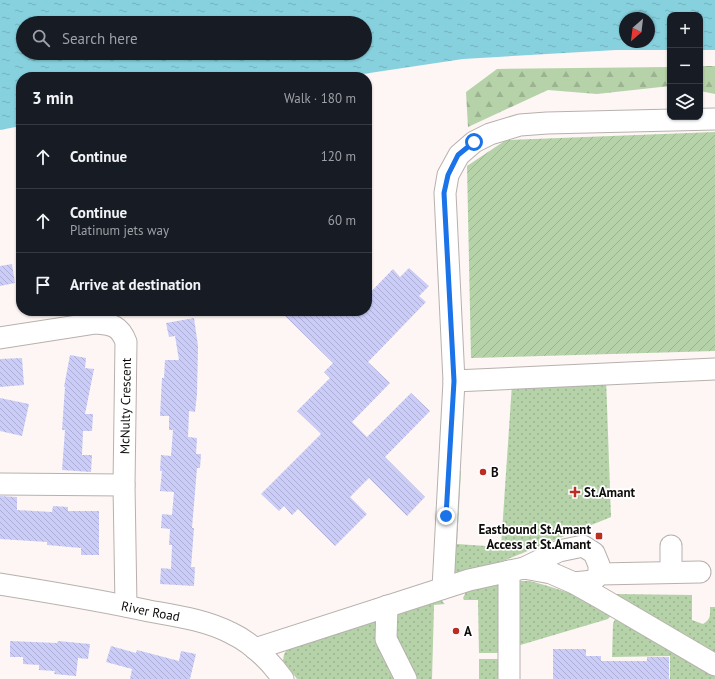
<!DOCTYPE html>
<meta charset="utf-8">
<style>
body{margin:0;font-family:"PT Sans",sans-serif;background:#20242c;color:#f1f3f6}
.controls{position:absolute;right:12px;top:12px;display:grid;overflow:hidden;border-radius:8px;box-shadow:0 1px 3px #0004}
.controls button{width:36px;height:36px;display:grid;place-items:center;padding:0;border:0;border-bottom:1px solid #363941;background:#171b24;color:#f1f3f6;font:20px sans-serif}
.compass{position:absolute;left:619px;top:12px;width:36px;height:36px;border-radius:50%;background:#171b24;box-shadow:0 1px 3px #0004;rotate:208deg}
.stop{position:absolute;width:12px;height:12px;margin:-9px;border:3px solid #1a73e8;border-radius:50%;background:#fff}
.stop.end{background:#1a73e8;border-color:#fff;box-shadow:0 1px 4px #0008}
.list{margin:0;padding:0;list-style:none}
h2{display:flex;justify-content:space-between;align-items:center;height:52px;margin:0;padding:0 16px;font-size:17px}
h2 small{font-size:13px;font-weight:400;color:#9ea1a6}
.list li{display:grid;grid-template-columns:26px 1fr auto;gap:12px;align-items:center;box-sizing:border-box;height:64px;padding:0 16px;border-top:1px solid #363941}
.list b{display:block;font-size:15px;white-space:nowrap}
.list p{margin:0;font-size:13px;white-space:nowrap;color:#9ea1a6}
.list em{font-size:13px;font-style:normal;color:#9ea1a6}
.icon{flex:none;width:22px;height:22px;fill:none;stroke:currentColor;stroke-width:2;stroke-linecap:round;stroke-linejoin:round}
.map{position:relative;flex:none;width:715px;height:679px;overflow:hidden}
.search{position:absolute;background:#171b24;box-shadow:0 1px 3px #0004;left:16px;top:16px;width:356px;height:44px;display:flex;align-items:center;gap:10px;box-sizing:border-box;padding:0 14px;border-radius:22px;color:#9ea1a6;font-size:15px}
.panel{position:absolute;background:#171b24;box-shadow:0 1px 3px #0004;left:16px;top:72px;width:356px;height:244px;border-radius:16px}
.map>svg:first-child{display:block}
</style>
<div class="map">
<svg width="715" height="679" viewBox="0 0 715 679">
<defs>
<pattern id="grass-dots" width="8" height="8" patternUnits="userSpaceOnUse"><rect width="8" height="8" fill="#b6d2a9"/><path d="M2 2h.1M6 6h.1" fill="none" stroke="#9bb390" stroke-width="1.8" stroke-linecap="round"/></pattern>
<pattern id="forest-firs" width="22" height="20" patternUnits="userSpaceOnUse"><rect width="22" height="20" fill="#b6d2a9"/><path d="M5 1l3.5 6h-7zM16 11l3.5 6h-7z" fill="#9bb390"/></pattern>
<pattern id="garden-furrows" width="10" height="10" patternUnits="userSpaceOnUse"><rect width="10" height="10" fill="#b6d2a9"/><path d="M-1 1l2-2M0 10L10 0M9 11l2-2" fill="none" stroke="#9bb390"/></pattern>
<pattern id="water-ripples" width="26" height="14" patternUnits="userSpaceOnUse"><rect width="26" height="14" fill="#87d1de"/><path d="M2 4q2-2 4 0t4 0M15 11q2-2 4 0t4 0" fill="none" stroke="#73b2bd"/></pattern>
<pattern id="building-back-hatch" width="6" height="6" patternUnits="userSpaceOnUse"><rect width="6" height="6" fill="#cbccf8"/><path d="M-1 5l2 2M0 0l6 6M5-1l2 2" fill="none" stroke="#adaed3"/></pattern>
</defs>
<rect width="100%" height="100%" fill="#fdf6f4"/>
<g fill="url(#grass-dots)">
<path d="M606,378L611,517L503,561L459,574L453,575L456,475L460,471H461L457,544L501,547L512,384Z"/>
<path d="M501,581L503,653H479L478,600H464L463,598L467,590Z"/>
<path d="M521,581H530L548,586L585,598L613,613L608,619L517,646V583Z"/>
<path d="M614,594L692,595V620L703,624C711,619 710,616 710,607H715V657Z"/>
<path d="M439,598L445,604L434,605L432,679H297L283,661L284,654L293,642Z"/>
<path d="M619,615L715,674V679H670V656L612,657L613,624L614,621Z"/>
<rect x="479" y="659" width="23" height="20"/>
</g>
<g fill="url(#forest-firs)">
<path d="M700,66H715V94L700,91Z"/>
<path d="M670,67V86L597,94L548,90L468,127L466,92L497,69Z"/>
</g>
<path fill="url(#garden-furrows)" d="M715,132V351L471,358L467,166L506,140Z"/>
<path fill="url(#water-ripples)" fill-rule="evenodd" d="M0,0H715V50H700V15H670V50H616L463,59L343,77H21V126L0,130ZM625,18H649V42H625ZM23,23H365V53H23Z"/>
<g fill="url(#building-back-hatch)">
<path d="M12,264L15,283L0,286V266Z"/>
<path d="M409,268L429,286L419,296L426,302L368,362L390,383L352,422L367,437L411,393L430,411L385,457L425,497L407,516L369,478L350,497L367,514L335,546L298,509L292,515L284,506L279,511L261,494L321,434L297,411L330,378L324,372L333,363L280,311H367V296L393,269L400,277Z"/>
<path d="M194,318L198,346L197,394L195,412L189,411L188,437L197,438L196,454H201L200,468H197L192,528H194L191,567H195L194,586L160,584L161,568L171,569L172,545H169L170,529L161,528L162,514L172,515L174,492L160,491L162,471H160L161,455L171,456L173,430H169V416H160L162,378H164L165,360H179L175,336L169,337L166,323Z"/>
<path d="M70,355L86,358L85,368L94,369L85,414H93L92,431H83L82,455H92L91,472L62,470L65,430H62L65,387H64Z"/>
<path d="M22,358L24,385L0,387V359Z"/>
<path d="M0,398L29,404L22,436L0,431Z"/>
<path d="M0,496L17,497V510L52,512L53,506L68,507V511H99V555H81V548L47,545V542L0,539Z"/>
<path d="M10,641L57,643L58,641L90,644L88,659L78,658L76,676L54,674L55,671L39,670V665L23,664V657H10Z"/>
<path d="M111,646L136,653L137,650L179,661L181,651L196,654L190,679H130L132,669L106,662Z"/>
<path d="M553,649H586V656H601V661H647V657H669V679H553Z"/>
</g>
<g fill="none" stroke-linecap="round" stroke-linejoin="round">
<g stroke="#b7b1ae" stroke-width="23">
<g id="minor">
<path d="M0,338L96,323C112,324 120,326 126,342L124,485L126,606"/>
<path d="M454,381L715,369"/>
<path d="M0,484L124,485"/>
<path d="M524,568L551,573L574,583L599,597L715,665"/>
<path d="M671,572V546"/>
<path d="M599,574L700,572"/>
<path id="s1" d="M0,584C50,592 100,600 149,611C177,616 206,620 231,633C252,643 270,661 283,679"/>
<path d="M443,588L454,381L445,193L448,175L459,155L474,142L490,134L520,125L547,123L715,119"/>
<path d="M387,606L386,639L406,679"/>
<path d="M255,649L469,580L524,568L559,551L583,546L594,553L599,565V574L593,581L574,583"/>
<path d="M509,679V571"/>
</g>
</g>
<use href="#minor" stroke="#fff" stroke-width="21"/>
</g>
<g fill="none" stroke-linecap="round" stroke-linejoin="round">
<path stroke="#1a73e8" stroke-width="5" d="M446,516L454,381L444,193L448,175L458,155L474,142"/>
</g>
<g fill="#bb2d22" stroke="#fff" stroke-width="1.5">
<circle cx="483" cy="472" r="4"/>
<path d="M573 486h4v4h4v4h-4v4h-4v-4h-4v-4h4z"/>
<rect x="595" y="532" width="8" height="8" rx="2"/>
<circle cx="456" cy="631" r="4"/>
</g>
<g text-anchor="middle" stroke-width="3.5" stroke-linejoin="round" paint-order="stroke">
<g font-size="13" fill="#0e0c0b" stroke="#fff">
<text transform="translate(125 406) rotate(-89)" y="5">McNulty Crescent</text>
<text dy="5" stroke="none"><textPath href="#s1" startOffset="153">River Road</textPath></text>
</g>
<g font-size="13" font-weight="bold" fill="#0e0c0b" stroke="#fff" text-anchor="start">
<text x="491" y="477">B</text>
<text x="584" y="497">St.Amant</text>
<text x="591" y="534" text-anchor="end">Eastbound St.Amant<tspan x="591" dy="15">Access at St.Amant</tspan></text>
<text x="464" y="636">A</text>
</g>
</g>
</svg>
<div class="controls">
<button>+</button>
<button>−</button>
<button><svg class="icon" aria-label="layers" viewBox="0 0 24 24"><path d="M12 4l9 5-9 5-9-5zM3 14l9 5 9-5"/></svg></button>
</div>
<svg class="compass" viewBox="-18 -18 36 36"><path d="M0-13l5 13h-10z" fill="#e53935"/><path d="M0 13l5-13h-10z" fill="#9ea1a6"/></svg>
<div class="stop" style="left:474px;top:142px"></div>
<div class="stop end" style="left:446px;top:516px"></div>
<div class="search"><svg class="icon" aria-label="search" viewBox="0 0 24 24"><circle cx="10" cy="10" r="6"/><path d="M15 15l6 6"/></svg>Search here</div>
<section class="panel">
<h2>3 min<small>Walk · 180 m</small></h2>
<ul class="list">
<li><svg class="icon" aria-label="ahead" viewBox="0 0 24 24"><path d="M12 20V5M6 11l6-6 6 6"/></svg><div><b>Continue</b></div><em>120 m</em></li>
<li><svg class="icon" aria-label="ahead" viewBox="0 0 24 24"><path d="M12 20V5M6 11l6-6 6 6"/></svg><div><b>Continue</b><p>Platinum jets way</p></div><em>60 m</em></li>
<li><svg class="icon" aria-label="arrive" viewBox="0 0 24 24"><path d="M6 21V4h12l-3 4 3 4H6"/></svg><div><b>Arrive at destination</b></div></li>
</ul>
</section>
</div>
